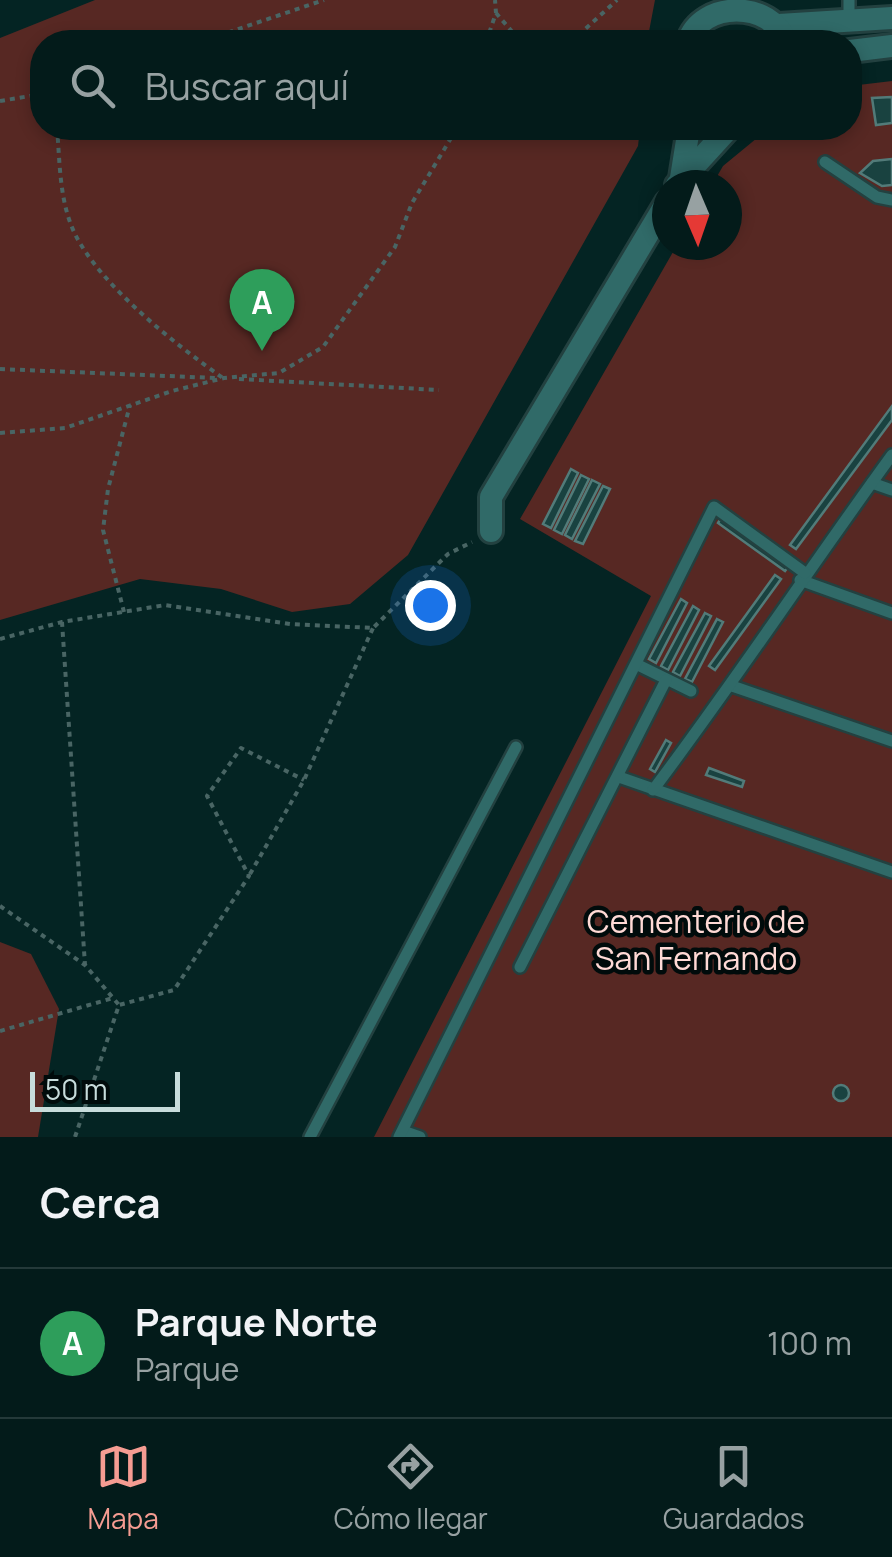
<!DOCTYPE html>
<html lang="es">
<meta charset="utf-8">
<style>
body{margin:0;font-family:Manrope,sans-serif;background:#0d2423;color:#f1f3f6}
.compass{position:absolute;left:652px;top:170px;width:90px;height:90px;border-radius:50%;background:#031b1a;box-shadow:0 5px 15px #0003;rotate:178deg}
.scale{position:absolute;left:30px;bottom:25px;width:150px;box-sizing:border-box;padding-left:10px;border:5px solid #c7dcdb;border-top:0;font-size:28px;line-height:35px;white-space:nowrap;color:#c7dcdb;-webkit-text-stroke:8px #000b0b;paint-order:stroke}
.you{position:absolute;left:430px;top:605px;width:35px;height:35px;margin:-25px;border:8px solid #fff;border-radius:50%;background:#1a73e8;box-shadow:0 0 0 15px #1a73e833}
.badge{display:grid;place-items:center;width:65px;height:65px;border-radius:50%;background:#f59c92;color:#fff;font-size:32px;font-weight:700}
.pin{position:absolute;translate:-50% -82px;filter:drop-shadow(0 2px 5px #0008)}
.pin::after{content:'';position:absolute;top:52px;width:35px;height:30px;background:inherit;clip-path:polygon(0 0,100% 0,50% 100%)}
.list{margin:0;padding:0;list-style:none}
h2{display:flex;justify-content:space-between;align-items:center;height:130px;margin:0;padding:0 40px;font-size:42px}
h2 small{font-size:32px;font-weight:400;color:#97a1a2}
.list li{display:grid;grid-template-columns:65px 1fr auto;gap:30px;align-items:center;box-sizing:border-box;height:150px;padding:0 40px;border-top:2px solid #243939}
.list b{display:block;font-size:38px;white-space:nowrap}
.list p{margin:0;font-size:32px;white-space:nowrap;color:#97a1a2}
.list em{font-size:32px;font-style:normal;color:#97a1a2}
.icon{flex:none;width:55px;height:55px;fill:none;stroke:currentColor;stroke-width:2;stroke-linecap:round;stroke-linejoin:round}
.map{position:relative;flex:none;width:892px;height:1137px;overflow:hidden}
.search{position:absolute;background:#031b1a;box-shadow:0 5px 15px #0003;left:30px;right:30px;top:30px;height:110px;display:flex;align-items:center;gap:25px;box-sizing:border-box;padding:0 35px;border-radius:40px;color:#97a1a2;font-size:38px}
.sheet{height:280px;background:#031b1a}
nav{display:flex;justify-content:space-around;align-items:center;box-sizing:border-box;height:140px;border-top:2px solid #243939;background:#031b1a;font-size:28px;color:#97a1a2}
nav a{display:grid;justify-items:center;gap:5px}
nav .on{color:#f59c92}
.map>svg:first-child{display:block}
</style>
<div class="map">
<svg width="892" height="1137" viewBox="0 0 892 1137">
<rect width="100%" height="100%" fill="#042423"/>
<g fill="#572823">
<path d="M95,0H655L647,42H42V128H640L638,146L408,555L350,604L292,612L221,589L140,579L0,620V38Z"/>
<path d="M892,81V1137H374L651,596L520,519L677,245H727V185H712L723,166L769,128H850V86Z"/>
<path d="M0,942L31,954L59,1009L38,1137H0Z"/>
</g>
<g fill="#194240" stroke="#527b79" stroke-width="2.5">
<path d="M892,97V123L876,125L872,98Z"/>
<path d="M892,159V185L882,186L860,173L873,161Z"/>
<path d="M892,406V420L796,549L790,545Z"/>
<path d="M571,469L578,473L551,528L543,524Z"/>
<path d="M581,475L589,479L562,534L554,530Z"/>
<path d="M592,480L600,484L572,539L565,535Z"/>
<path d="M603,486L610,489L583,544L575,541Z"/>
<path d="M721,518L788,567L785,571L718,523Z"/>
<path d="M775,575L781,579L715,670L709,666Z"/>
<path d="M681,599L687,603L656,663L649,659Z"/>
<path d="M693,606L699,610L668,670L661,666Z"/>
<path d="M705,613L711,616L680,676L673,672Z"/>
<path d="M717,619L723,622L692,682L685,679Z"/>
<path d="M666,740L671,743L655,772L650,769Z"/>
<path d="M709,768L744,781L742,787L706,775Z"/>
<circle cx="841" cy="1093" r="8"/>
</g>
<g fill="none" stroke-linecap="round" stroke-linejoin="round">
<g stroke="#234140" stroke-width="16">
<g id="service">
<path d="M849,0V24"/>
<path d="M825,162L877,197L892,200"/>
<path d="M872,483L892,490"/>
<path d="M800,580L892,613"/>
<path d="M636,664L691,691"/>
<path d="M732,686L892,741"/>
<path d="M619,777L892,872"/>
<path d="M653,790C736,680 811,566 892,455"/>
<path d="M520,967L666,680"/>
<path d="M403,1131L420,1137"/>
<path d="M310,1137L516,747"/>
<path d="M399,1137L714,507L805,573"/>
</g>
</g>
<g stroke="#234140" stroke-width="28">
<g id="minor">
<path d="M779,25L892,18"/>
<path d="M688,42C701,0 772,0 786,42"/>
<path d="M850,51L892,46"/>
<path d="M681,178L689,128"/>
<path d="M677,185L729,128"/>
<path d="M491,531V497L667,202"/>
</g>
</g>
<g stroke="#496564" stroke-width="4" stroke-dasharray="5 5" stroke-linecap="butt">
<path d="M496,13L521,42"/>
<path d="M200,42L324,0"/>
<path d="M486,42L496,13L495,0"/>
<path d="M571,42L617,0"/>
<path d="M0,101L42,94"/>
<path d="M57,128C60,162 59,201 75,234C100,285 176,345 223,378"/>
<path d="M0,369L215,378"/>
<path d="M239,379L439,390"/>
<path d="M0,433L65,428L172,391L224,378L279,373L323,347L395,247L412,203L457,128"/>
<path d="M124,612L103,530L108,489L130,405"/>
<path d="M62,622L85,965"/>
<path d="M0,639L62,622L165,605L290,624L373,628L448,554L472,542"/>
<path d="M250,874L304,780L373,628"/>
<path d="M0,906L85,965L119,1005"/>
<path d="M0,1031L113,998"/>
<path d="M75,1137L119,1005L174,990L249,876L207,796L241,748L304,780"/>
</g>
<use href="#service" stroke="#306a68" stroke-width="11"/>
<use href="#minor" stroke="#306a68" stroke-width="22"/>
</g>
<g text-anchor="middle" stroke-width="9" stroke-linejoin="round" paint-order="stroke">
<g font-size="32" fill="#ffdad6" stroke="#000b0b">
<text x="696" y="933">Cementerio de<tspan x="696" dy="37">San Fernando</tspan></text>
</g>
</g>
</svg>
<svg class="compass" viewBox="-18 -18 36 36"><path d="M0-13l5 13h-10z" fill="#e53935"/><path d="M0 13l5-13h-10z" fill="#97a1a2"/></svg>
<div class="scale">50 m</div>
<div class="you"></div>
<div class="pin badge" style="left:262px;top:351px;background:#2e9e5b">A</div>
<div class="search"><svg class="icon" aria-label="search" viewBox="0 0 24 24"><circle cx="10" cy="10" r="6"/><path d="M15 15l6 6"/></svg>Buscar aquí</div>
</div>
<section class="sheet">
<h2>Cerca<small></small></h2>
<ul class="list">
<li><span class="badge" style="background:#2e9e5b">A</span><div><b>Parque Norte</b><p>Parque</p></div><em>100 m</em></li>
</ul>
</section>
<nav>
<a class="on"><svg class="icon" aria-label="map" viewBox="0 0 24 24"><path d="M3 6l6-2 6 2 6-2v14l-6 2-6-2-6 2zM9 4v14M15 6v14"/></svg>Mapa</a>
<a><svg class="icon" aria-label="directions" viewBox="0 0 24 24"><path d="M12 3l9 9-9 9-9-9zM9 14v-3h6M13 9l2 2-2 2"/></svg>Cómo llegar</a>
<a><svg class="icon" aria-label="saved" viewBox="0 0 24 24"><path d="M7 4h10v16l-5-4-5 4z"/></svg>Guardados</a>
</nav>
